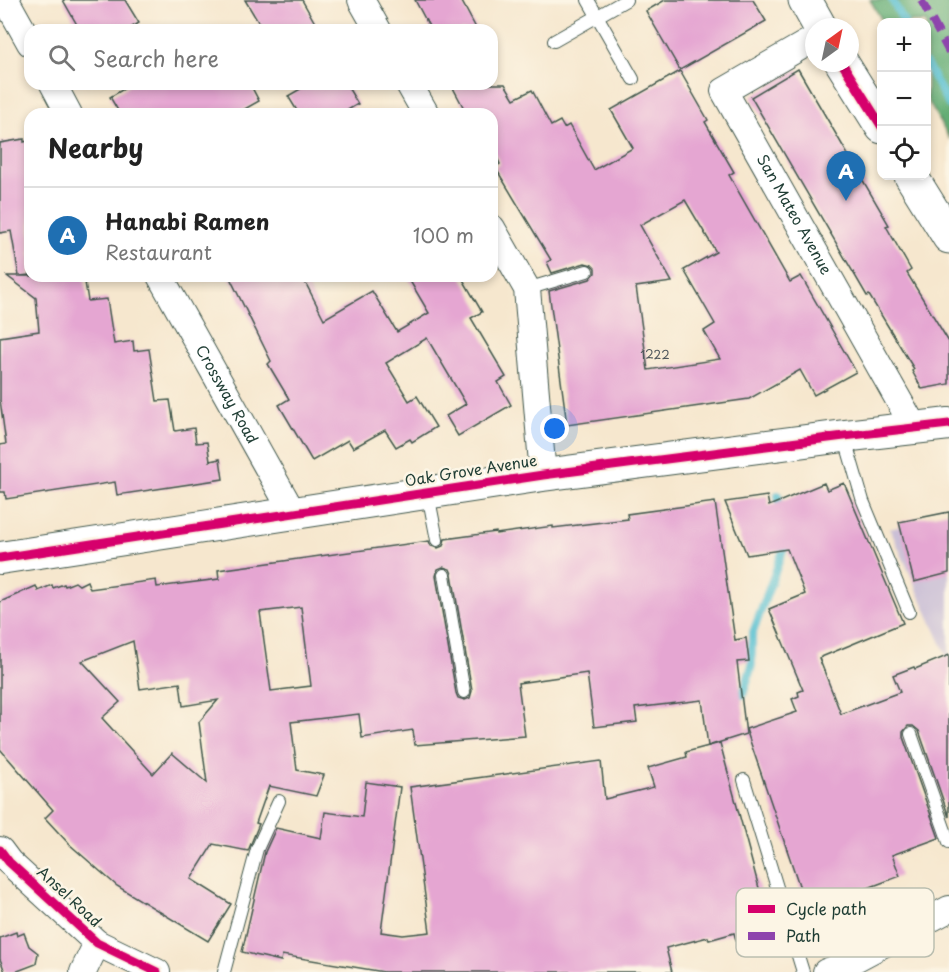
<!DOCTYPE html>
<meta charset="utf-8">
<style>
body{margin:0;font-family:"Playpen Sans",sans-serif;background:#f6f6f6;color:#222}
.controls{position:absolute;right:18px;top:18px;display:grid;overflow:hidden;border-radius:12px;box-shadow:0 3px 9px #0003}
.controls button{width:54px;height:54px;display:grid;place-items:center;padding:0;border:0;border-bottom:2px solid #e0e0e0;background:#fff;color:#222;font:30px sans-serif}
.compass{position:absolute;left:805px;top:18px;width:54px;height:54px;border-radius:50%;background:#fff;box-shadow:0 3px 9px #0003;rotate:33deg}
.you{position:absolute;left:555px;top:429px;width:21px;height:21px;margin:-15px;border:4px solid #fff;border-radius:50%;background:#1a73e8;box-shadow:0 0 0 9px #1a73e833}
.badge{display:grid;place-items:center;width:39px;height:39px;border-radius:50%;background:#1f6fb2;color:#fff;font-size:20px;font-weight:700}
.pin{position:absolute;translate:-50% -50px;filter:drop-shadow(0 2px 3px #0008)}
.pin::after{content:'';position:absolute;top:32px;width:21px;height:18px;background:inherit;clip-path:polygon(0 0,100% 0,50% 100%)}
.list{margin:0;padding:0;list-style:none}
h2{display:flex;justify-content:space-between;align-items:center;height:78px;margin:0;padding:0 24px;font-size:26px}
h2 small{font-size:20px;font-weight:400;color:#767676}
.list li{display:grid;grid-template-columns:39px 1fr auto;gap:18px;align-items:center;box-sizing:border-box;height:96px;padding:0 24px;border-top:2px solid #e0e0e0}
.list b{display:block;font-size:22px;white-space:nowrap}
.list p{margin:0;font-size:20px;white-space:nowrap;color:#767676}
.list em{font-size:20px;font-style:normal;color:#767676}
.icon{flex:none;width:33px;height:33px;fill:none;stroke:currentColor;stroke-width:2;stroke-linecap:round;stroke-linejoin:round}
.map{position:relative;flex:none;width:949px;height:972px;overflow:hidden}
.search{position:absolute;background:#fff;box-shadow:0 3px 9px #0003;left:24px;top:24px;width:474px;height:66px;display:flex;align-items:center;gap:15px;box-sizing:border-box;padding:0 21px;border-radius:18px;color:#767676;font-size:22px}
.panel{position:absolute;background:#fff;box-shadow:0 3px 9px #0003;left:24px;top:108px;width:474px;height:174px;border-radius:18px}
.map>svg:first-child{display:block}
</style>
<div class="map">
<svg width="949" height="972" viewBox="0 0 949 972">
<rect width="100%" height="100%" fill="#fcf5e5"/>
<filter id="ink" filterUnits="userSpaceOnUse"><feTurbulence type="fractalNoise" baseFrequency=".0167" numOctaves="2"/><feDisplacementMap in="SourceGraphic" scale="12" xChannelSelector="R" yChannelSelector="G"/><feConvolveMatrix kernelMatrix="1 2 1 2 8 2 1 2 1" color-interpolation-filters="sRGB"/></filter>
<filter id="wash" filterUnits="userSpaceOnUse"><feTurbulence type="fractalNoise" baseFrequency=".008" numOctaves="4" result="noise"/><feDisplacementMap in="SourceGraphic" scale="24" xChannelSelector="R" yChannelSelector="G"/><feGaussianBlur stdDeviation="1.35" result="paint"/><feColorMatrix in="noise" values="0 0 0 0 0 0 0 0 0 0 0 0 0 0 0 0 0 1.4 0 .05"/><feComposite in="paint" operator="in"/></filter>
<g filter="url(#wash)">
<rect width="100%" height="100%" fill="#f6e7ce"/>
<path fill="#cabfd6" d="M949,515V661L890,529Z"/>
<path fill="#63ad75" stroke="#417554" stroke-width="1.5" d="M870,0H949V138L927,99L926,22H883Z"/>
<g fill="none" stroke-linecap="round" stroke-linejoin="round">
<g stroke="#56c0d1" stroke-width="8">
<path d="M892,0L904,22"/>
<path d="M926,64L949,105"/>
<path d="M778,495L780,509"/>
<path d="M743,695L752,665V635L786,542"/>
</g>
</g>
<g id="blocks">
<g fill="#e5a6d2" fill-rule="evenodd">
<path d="M63,0H125L139,23L127,30H80Z"/>
<path d="M245,0H302L319,30H263Z"/>
<path d="M415,0H461L477,30H431Z"/>
<path d="M665,0H753L766,21L680,70L646,11Z"/>
<path d="M798,69L889,225L886,226L911,270L907,273L949,342V384L922,389L912,371L914,369L869,295L867,296L751,97Z"/>
<path d="M680,71L708,120L705,122L734,172L729,175L790,282L801,276L856,372L814,395L800,370L749,399L567,425L549,291L590,279L595,273V268L592,265L585,263L552,273L547,262L551,260L495,167L500,164L492,147V114H467L451,84H505L514,99L532,90L551,126L560,121L564,128L569,125L594,170L633,148L611,110ZM685,200L716,252L684,270L715,324L704,331L720,359L648,370L636,287L672,282L640,225Z"/>
<path d="M132,84H250L259,101L236,114H120L110,97Z"/>
<path d="M309,84H346L358,104L341,114H299L288,96Z"/>
<path d="M24,139V142L28,141L30,153V275L20,276H84L88,301L107,299L114,344L133,341L134,351L149,349L157,401L170,400L175,431L194,428L196,443L207,442L210,461L220,459L223,479L117,495L115,482L6,499L5,492H0V445L6,444L0,400V337L39,331L36,298L7,276H19L11,231L0,233V143Z"/>
<path d="M229,276H302L324,319L372,291L397,332L429,313L407,276H461L482,312L471,318L506,377L498,382L511,405L458,436L446,416L466,404L427,338L386,363L409,401L417,396L436,427L412,442L410,439L396,447L385,430L353,448L348,440L312,461L279,405L289,399L268,364L271,361Z"/>
<path d="M824,483L827,490L844,483L903,623L819,658L841,714L900,692L893,675L914,667L915,669L949,655V817L919,731L913,726H908L903,732V737L939,838L892,855L900,876L841,898L845,911L798,927L788,895L801,891L746,729L797,712L792,699L799,696L798,692L803,690L769,609L805,594L787,549L747,555L725,502L767,496L769,506Z"/>
<path d="M715,502L735,640L746,638L749,661L737,662L746,734L708,746L702,700L635,708L637,722L594,727L587,673L518,683L525,736L415,745L413,730L362,738L359,714L291,722L297,770L324,775L316,796L269,786L256,823L259,824L248,851L213,844L191,879L231,904L208,941L117,886L69,844L45,818L53,810L0,749V602L36,586L38,591L52,585L53,588L64,584L65,586L75,582L79,585L87,581L90,589L156,580L157,587L219,579L218,570L429,541L431,546L438,548L443,546L445,539L496,532V534L553,526V528L628,519L627,514ZM443,567L450,569L452,574L472,691L470,698L465,700L458,698L456,693L436,576L438,569ZM301,607L311,686L271,691L260,612ZM133,641L140,689L180,683L183,706L218,700L199,722L207,783L172,753L153,774L102,718L120,702L82,661Z"/>
<path d="M949,512V573L914,582L899,522Z"/>
<path d="M720,743L763,903L772,900L783,935L738,947L734,933L709,940L708,937L666,948L672,972H384L282,955L281,961L242,952L265,852L276,828L321,838L325,812L362,817L366,782L400,787L381,932L403,935L430,932L410,787L601,761L605,799L654,787L648,768L687,757L686,752Z"/>
<path d="M16,932L17,936L24,933L29,946L38,953L36,964L15,972H5L0,959V938Z"/>
</g>
</g>
</g>
<g filter="url(#ink)">
<use href="#blocks" fill-opacity="0" stroke="#3f564b" stroke-width="1.5"/>
<g fill="none" stroke-linecap="round" stroke-linejoin="round">
<g stroke="#3f564b" stroke-width="14">
<g id="service">
<path d="M588,0L633,79"/>
<path d="M554,41L626,0"/>
<path d="M527,289L587,271"/>
<path d="M844,436L863,501L909,612"/>
<path d="M428,494L437,540"/>
<path d="M444,575L464,692"/>
<path d="M911,734L949,842"/>
<path d="M744,780L803,972"/>
<path d="M224,972L257,849L279,801"/>
</g>
</g>
<g stroke="#3f564b" stroke-width="28">
<g id="minor">
<path d="M6,0L30,43"/>
<path d="M361,0L378,30"/>
<path id="s1" d="M814,39L724,91L915,429"/>
<path d="M53,84L69,114"/>
<path d="M409,84L426,114"/>
<path d="M492,228L527,289L543,475"/>
<path id="s2" d="M160,276L293,513"/>
<path d="M0,850L9,862L97,943L157,972"/>
<path d="M83,972L97,943"/>
<path d="M826,972L842,966L949,909"/>
</g>
</g>
<g stroke="#3f564b" stroke-width="34">
<path id="tertiary" d="M0,558L543,475L844,436L949,424"/>
</g>
<g stroke="#3f564b" stroke-width="35">
<g id="secondary">
<path d="M805,0L820,27"/>
<path d="M842,63L882,127"/>
<path d="M911,176L949,237"/>
</g>
</g>
<use href="#service" stroke="#fff" stroke-width="12"/>
<use href="#minor" stroke="#fff" stroke-width="26"/>
<use href="#tertiary" stroke="#fff" stroke-width="32"/>
<use href="#secondary" stroke="#fff" stroke-width="33"/>
<path stroke="#8e44ad" stroke-width="8" stroke-dasharray="15 8" stroke-linecap="butt" d="M921,0L949,52"/>
<g stroke="#fcf5e5" stroke-width="13">
<g id="cycleway">
<path d="M842,63L882,127"/>
<path d="M0,558L543,475L844,436L949,424"/>
<path d="M0,850L9,862L97,943L157,972"/>
</g>
</g>
<use href="#cycleway" stroke="#d6006c" stroke-width="9"/>
</g>
</g>
<g text-anchor="middle" stroke-width="5" stroke-linejoin="round" paint-order="stroke">
<g font-size="12" fill="#50575c">
<text x="655" y="359">1222</text>
</g>
<g font-size="15" fill="#1f3d34" stroke="#fcf5e5">
<text dy="5" stroke="none"><textPath href="#s1" startOffset="246">San Mateo Avenue</textPath></text>
<text dy="5" stroke="none"><textPath href="#s2" startOffset="136">Crossway Road</textPath></text>
<text transform="translate(471 471) rotate(-9)" y="5">Oak Grove Avenue</text>
<text transform="translate(69 897) rotate(43)" y="5">Ansel Road</text>
</g>
</g>
<rect x="736" y="888" width="198" height="69" rx="9" fill="#fcf5e5" stroke="#babeb0" stroke-width="1.5"/>
<rect x="748" y="905" width="27" height="8" fill="#d6006c"/>
<rect x="748" y="932" width="27" height="8" fill="#8e44ad"/>
<g font-size="16" fill="#1f3d34">
<text x="786" y="915">Cycle path</text>
<text x="786" y="942">Path</text>
</g>
</svg>
<div class="controls">
<button>+</button>
<button>−</button>
<button><svg class="icon" aria-label="locate" viewBox="0 0 24 24"><circle cx="12" cy="12" r="6"/><path d="M12 2v4M12 18v4M2 12h4M18 12h4"/></svg></button>
</div>
<svg class="compass" viewBox="-18 -18 36 36"><path d="M0-13l5 13h-10z" fill="#e53935"/><path d="M0 13l5-13h-10z" fill="#767676"/></svg>
<div class="you"></div>
<div class="pin badge" style="left:846px;top:201px">A</div>
<div class="search"><svg class="icon" aria-label="search" viewBox="0 0 24 24"><circle cx="10" cy="10" r="6"/><path d="M15 15l6 6"/></svg>Search here</div>
<section class="panel">
<h2>Nearby<small></small></h2>
<ul class="list">
<li><span class="badge">A</span><div><b>Hanabi Ramen</b><p>Restaurant</p></div><em>100 m</em></li>
</ul>
</section>
</div>
